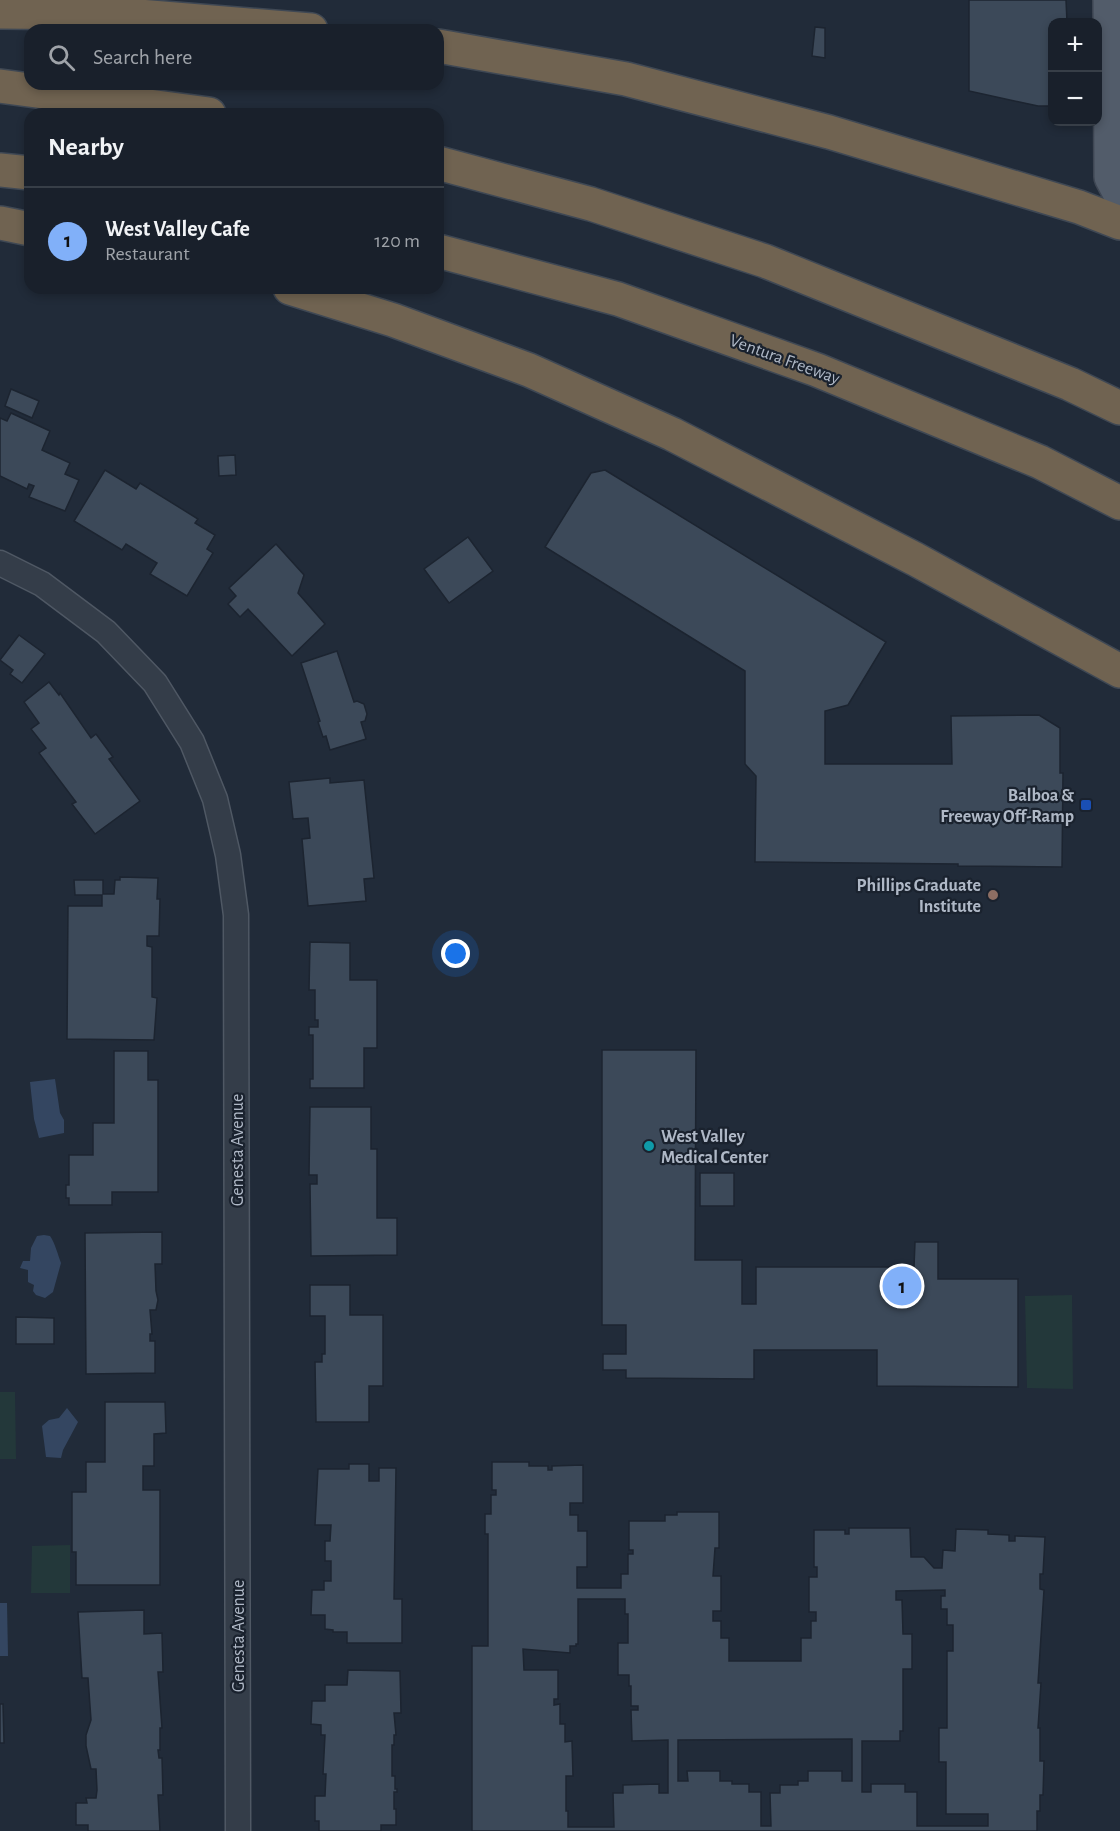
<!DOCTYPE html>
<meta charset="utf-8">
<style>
body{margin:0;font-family:"Alegreya Sans",sans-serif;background:#262d37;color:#f1f3f6}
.controls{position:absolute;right:18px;top:18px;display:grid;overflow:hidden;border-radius:12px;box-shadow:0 3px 9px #0003}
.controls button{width:54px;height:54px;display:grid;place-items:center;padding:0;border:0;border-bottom:2px solid #373e47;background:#19202b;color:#f1f3f6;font:30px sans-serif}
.you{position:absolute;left:456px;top:954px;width:21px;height:21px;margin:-15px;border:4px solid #fff;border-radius:50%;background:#1a73e8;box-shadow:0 0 0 9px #1a73e833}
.badge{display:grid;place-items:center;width:39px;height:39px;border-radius:50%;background:#81b0f9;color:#111;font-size:20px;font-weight:700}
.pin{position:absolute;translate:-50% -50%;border:3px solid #fff;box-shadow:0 2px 6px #0006}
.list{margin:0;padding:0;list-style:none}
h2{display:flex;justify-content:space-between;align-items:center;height:78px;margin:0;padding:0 24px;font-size:26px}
h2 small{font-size:20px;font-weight:400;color:#9fa3a9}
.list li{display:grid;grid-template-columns:39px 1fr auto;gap:18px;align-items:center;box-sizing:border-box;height:108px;padding:0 24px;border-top:2px solid #373e47}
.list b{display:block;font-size:22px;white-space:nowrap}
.list p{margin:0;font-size:20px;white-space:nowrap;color:#9fa3a9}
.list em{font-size:20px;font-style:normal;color:#9fa3a9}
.icon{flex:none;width:33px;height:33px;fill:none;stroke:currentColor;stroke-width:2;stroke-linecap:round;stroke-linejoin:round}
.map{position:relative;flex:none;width:1120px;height:1831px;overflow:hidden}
.search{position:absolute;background:#19202b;box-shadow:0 3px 9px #0003;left:24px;top:24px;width:420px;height:66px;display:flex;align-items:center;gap:15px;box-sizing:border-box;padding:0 21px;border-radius:18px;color:#9fa3a9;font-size:22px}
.panel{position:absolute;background:#19202b;box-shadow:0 3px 9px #0003;left:24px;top:108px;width:420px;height:186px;border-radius:18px}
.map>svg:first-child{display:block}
</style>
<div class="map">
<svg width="1120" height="1831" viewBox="0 0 1120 1831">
<rect width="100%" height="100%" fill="#212b39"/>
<g fill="#23383a">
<path d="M1072,1295L1073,1389L1027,1388L1025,1296Z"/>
<path d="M0,1392H15L16,1459H0Z"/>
<path d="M70,1545V1593H31L32,1546Z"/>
</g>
<g fill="#344661">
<path d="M55,1079L60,1113L64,1120V1133L39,1138L34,1119L30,1082Z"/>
<path d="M44,1235L50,1236C55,1243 58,1255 61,1263L53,1292L45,1298L36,1295L33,1291L34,1285L28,1282V1270L20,1268L23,1261H30L31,1248L37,1236Z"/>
<path d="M67,1408L78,1422L63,1450L61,1458L46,1457L42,1426L49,1420L59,1418Z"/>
<path d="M0,1603H7L8,1656H0Z"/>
</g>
<g fill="#3c4959" stroke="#1c2430" stroke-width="1.5" fill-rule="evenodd">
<path d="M969,0H1066L1067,22H1052V106H1038L969,91Z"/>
<path d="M815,27L825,28V58L812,56Z"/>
<path d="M11,389L39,401L32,418L5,406Z"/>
<path d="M11,413L50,431L42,450L70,463L65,474L79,480L65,511L29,497L34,486L29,484L27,489L0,476V418L7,421Z"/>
<path d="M235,455L236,475L219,476L218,456Z"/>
<path d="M105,470L136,489L140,483L198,519L195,523L215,535L207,549L213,553L187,596L150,574L157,563L126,544L122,550L74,521Z"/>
<path d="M605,470L886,642L848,705L825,711V764H952L951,716L1039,715L1060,728V773H1063L1062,867L958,866V864L755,862L756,776L745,764V671L545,547L591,473Z"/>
<path d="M468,537L493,571L449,603L424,569Z"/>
<path d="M276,544L304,575L298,593L325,624L292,656L248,609L240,617L228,604L236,596L229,588Z"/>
<path d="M19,635L45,654L22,683L10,674L13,670L0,660Z"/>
<path d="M337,651L354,702L357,701L364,704L367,714L365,721L361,722L366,739L330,750L326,736L323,737L318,722L320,721L301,663Z"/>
<path d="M49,682L59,695L60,693L91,738L96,734L113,757L109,759L140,801L95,834L72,804L76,802L39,753L46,748L31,729L39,723L24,702Z"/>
<path d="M330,778V783L364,780L374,878L364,879L366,901L308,906L302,839L310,838L308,818L293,819L289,782Z"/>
<path d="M120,877L158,878L157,899H160L159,936H147V946L152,947V997L157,998L154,1040L67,1039L68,906H102V895H75L74,880H103V894H114L115,880H120Z"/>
<path d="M310,942L350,943V980H377V1048H364V1088H310V1079H313V1035H309V1027H318V1020H315V990H309Z"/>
<path d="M602,1050H696L695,1260H742V1304H756V1267H914L915,1242H938V1279H1018V1387L877,1386V1350H754V1379L626,1378V1370H603V1354H626V1325H602Z"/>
<path d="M114,1051H148V1080H158V1192H112V1205H69V1198H66V1185H69V1155H93V1123H114Z"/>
<path d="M310,1107H371V1149H377V1218H397V1255L311,1256L310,1184H317V1175H309Z"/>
<rect x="700" y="1173" width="34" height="33"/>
<path d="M162,1232V1264H155L156,1291L158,1300L156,1310H150L152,1334H150V1341H155V1373L86,1374L85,1233Z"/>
<path d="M310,1285H350V1315H383V1386H369V1422H316L315,1362H322V1354H325V1316H310Z"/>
<path d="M16,1317L54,1318V1344H16Z"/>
<path d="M105,1402H165L166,1433L154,1434V1466H143V1490H160V1585H76V1552H72V1492H86V1462H105Z"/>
<path d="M492,1462H529V1466H548V1470H552V1466L583,1465V1503H570V1515H578V1531H587V1567H577V1588H621V1574H628V1554H633V1550H629V1521H665V1515H677V1512H719V1548H715L713,1576H721V1611H713V1621H721V1638H729V1661H801V1638H811V1621H816V1612H809V1577H817V1567H814V1530H845V1534H849V1528H910L911,1557H924L934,1568H942L943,1550L955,1551L956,1529L988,1530V1534L1009,1535V1541H1015V1536L1045,1537L1043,1574H1040V1589L1044,1590L1038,1683H1041L1038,1728H1040V1761H1044L1043,1795H1040V1811H1037V1831H472V1646H488V1534H485V1514H491V1495H496V1490H492ZM945,1590V1596H941V1609H947V1625H953V1651H947V1728H939V1762H946V1814H988V1826H917V1792H905V1784H871V1792H862V1741H900V1731H903V1669H912V1634H903L902,1600H896V1591ZM578,1599H625V1614H628V1643H618V1675H629V1686H631V1706H638V1710H631L632,1741L668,1740V1793H659V1784L623,1785V1793H613L614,1827H568V1811H566V1776H573L572,1741L565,1742V1724H560V1704L554,1705V1699H558V1670H524L523,1649L570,1653V1646H576V1644H578ZM852,1739V1781H842V1771H808V1781H798V1785H780V1793H770L771,1826H761V1792H749V1784H732V1781H720V1771H687L688,1781H678V1740Z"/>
<path d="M349,1464H369V1481H379V1468H396L394,1599H402V1643H347V1632H333V1630L325,1629V1615H311L312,1590H324V1581H331V1561H325V1541H330L331,1525H315L318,1469H349Z"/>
<path d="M144,1610V1634L162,1633L163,1672H158L162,1728H160V1750H158L159,1758H162L163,1795H158L160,1831H88V1825H76V1803H87L86,1798H96L97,1790L96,1769H91L86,1746V1735L91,1720L88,1678H82L78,1612Z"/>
<path d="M348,1670L400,1671L401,1713H394L396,1735H394V1745H392V1776H395V1789H397V1792H394V1809H396V1825H381V1831H319V1821H315V1796H325L326,1774H323L325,1735H321V1725L311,1724L312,1701H325V1685H347Z"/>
<path d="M0,1704H3L4,1743H0Z"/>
</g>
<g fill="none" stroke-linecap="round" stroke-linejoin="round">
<g stroke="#4f5864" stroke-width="27">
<path id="street" d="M0,563L42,584L106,632L155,683L192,742L215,799L228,855L236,915L238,1831"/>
</g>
<g stroke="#3e4653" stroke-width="36">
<path id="primary" d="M1110,0L1111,177L1120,194"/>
</g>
<g stroke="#3f4854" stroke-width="36">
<g id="highway">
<path d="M0,12L102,13L311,30"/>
<path d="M438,46L626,79L829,132L1079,207L1120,223"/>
<path d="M0,86L209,114"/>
<path d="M438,163L591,204L765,261L1070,384L1120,408"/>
<path d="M0,170L30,173"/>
<path d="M0,223L30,229"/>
<path d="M438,251L618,299L817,370L1040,462L1120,503"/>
<path d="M290,288L393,320L529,370L672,434L915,559L1120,671"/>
</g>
</g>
<use href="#street" stroke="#343d49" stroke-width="24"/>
<use href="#primary" stroke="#525c6a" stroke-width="33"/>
<use href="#highway" stroke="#706351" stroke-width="33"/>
</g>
<rect fill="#1a4fb4" stroke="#1a222e" stroke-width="2" x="1080" y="799" width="12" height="12" rx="3"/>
<circle fill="#8d6e63" stroke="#1a222e" stroke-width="2" cx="993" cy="895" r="6"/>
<circle fill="#0f9aa8" stroke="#1a222e" stroke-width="2" cx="649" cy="1146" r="6"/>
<g text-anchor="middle" stroke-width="4.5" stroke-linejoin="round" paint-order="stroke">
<g font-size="18" fill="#afb8c6" stroke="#1a222e">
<text transform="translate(785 359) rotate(20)" y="6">Ventura Freeway</text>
<text transform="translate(237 1150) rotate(-90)" y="6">Genesta Avenue</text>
<text transform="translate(238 1636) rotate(-90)" y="6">Genesta Avenue</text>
</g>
<g font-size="18" font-weight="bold" fill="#afb8c6" stroke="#1a222e" text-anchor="end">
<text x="1074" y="801">Balboa &amp;<tspan x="1074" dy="21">Freeway Off-Ramp</tspan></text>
<text x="981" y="891">Phillips Graduate<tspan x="981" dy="21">Institute</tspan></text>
<text x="661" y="1142" text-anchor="start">West Valley<tspan x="661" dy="21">Medical Center</tspan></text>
</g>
</g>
</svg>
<div class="controls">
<button>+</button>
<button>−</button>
</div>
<div class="you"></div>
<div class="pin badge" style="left:902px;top:1286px">1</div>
<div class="search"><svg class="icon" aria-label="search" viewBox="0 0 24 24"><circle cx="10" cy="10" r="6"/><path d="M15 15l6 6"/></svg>Search here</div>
<section class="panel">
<h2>Nearby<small></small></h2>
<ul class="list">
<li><span class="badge">1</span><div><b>West Valley Cafe</b><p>Restaurant</p></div><em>120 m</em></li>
</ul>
</section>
</div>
